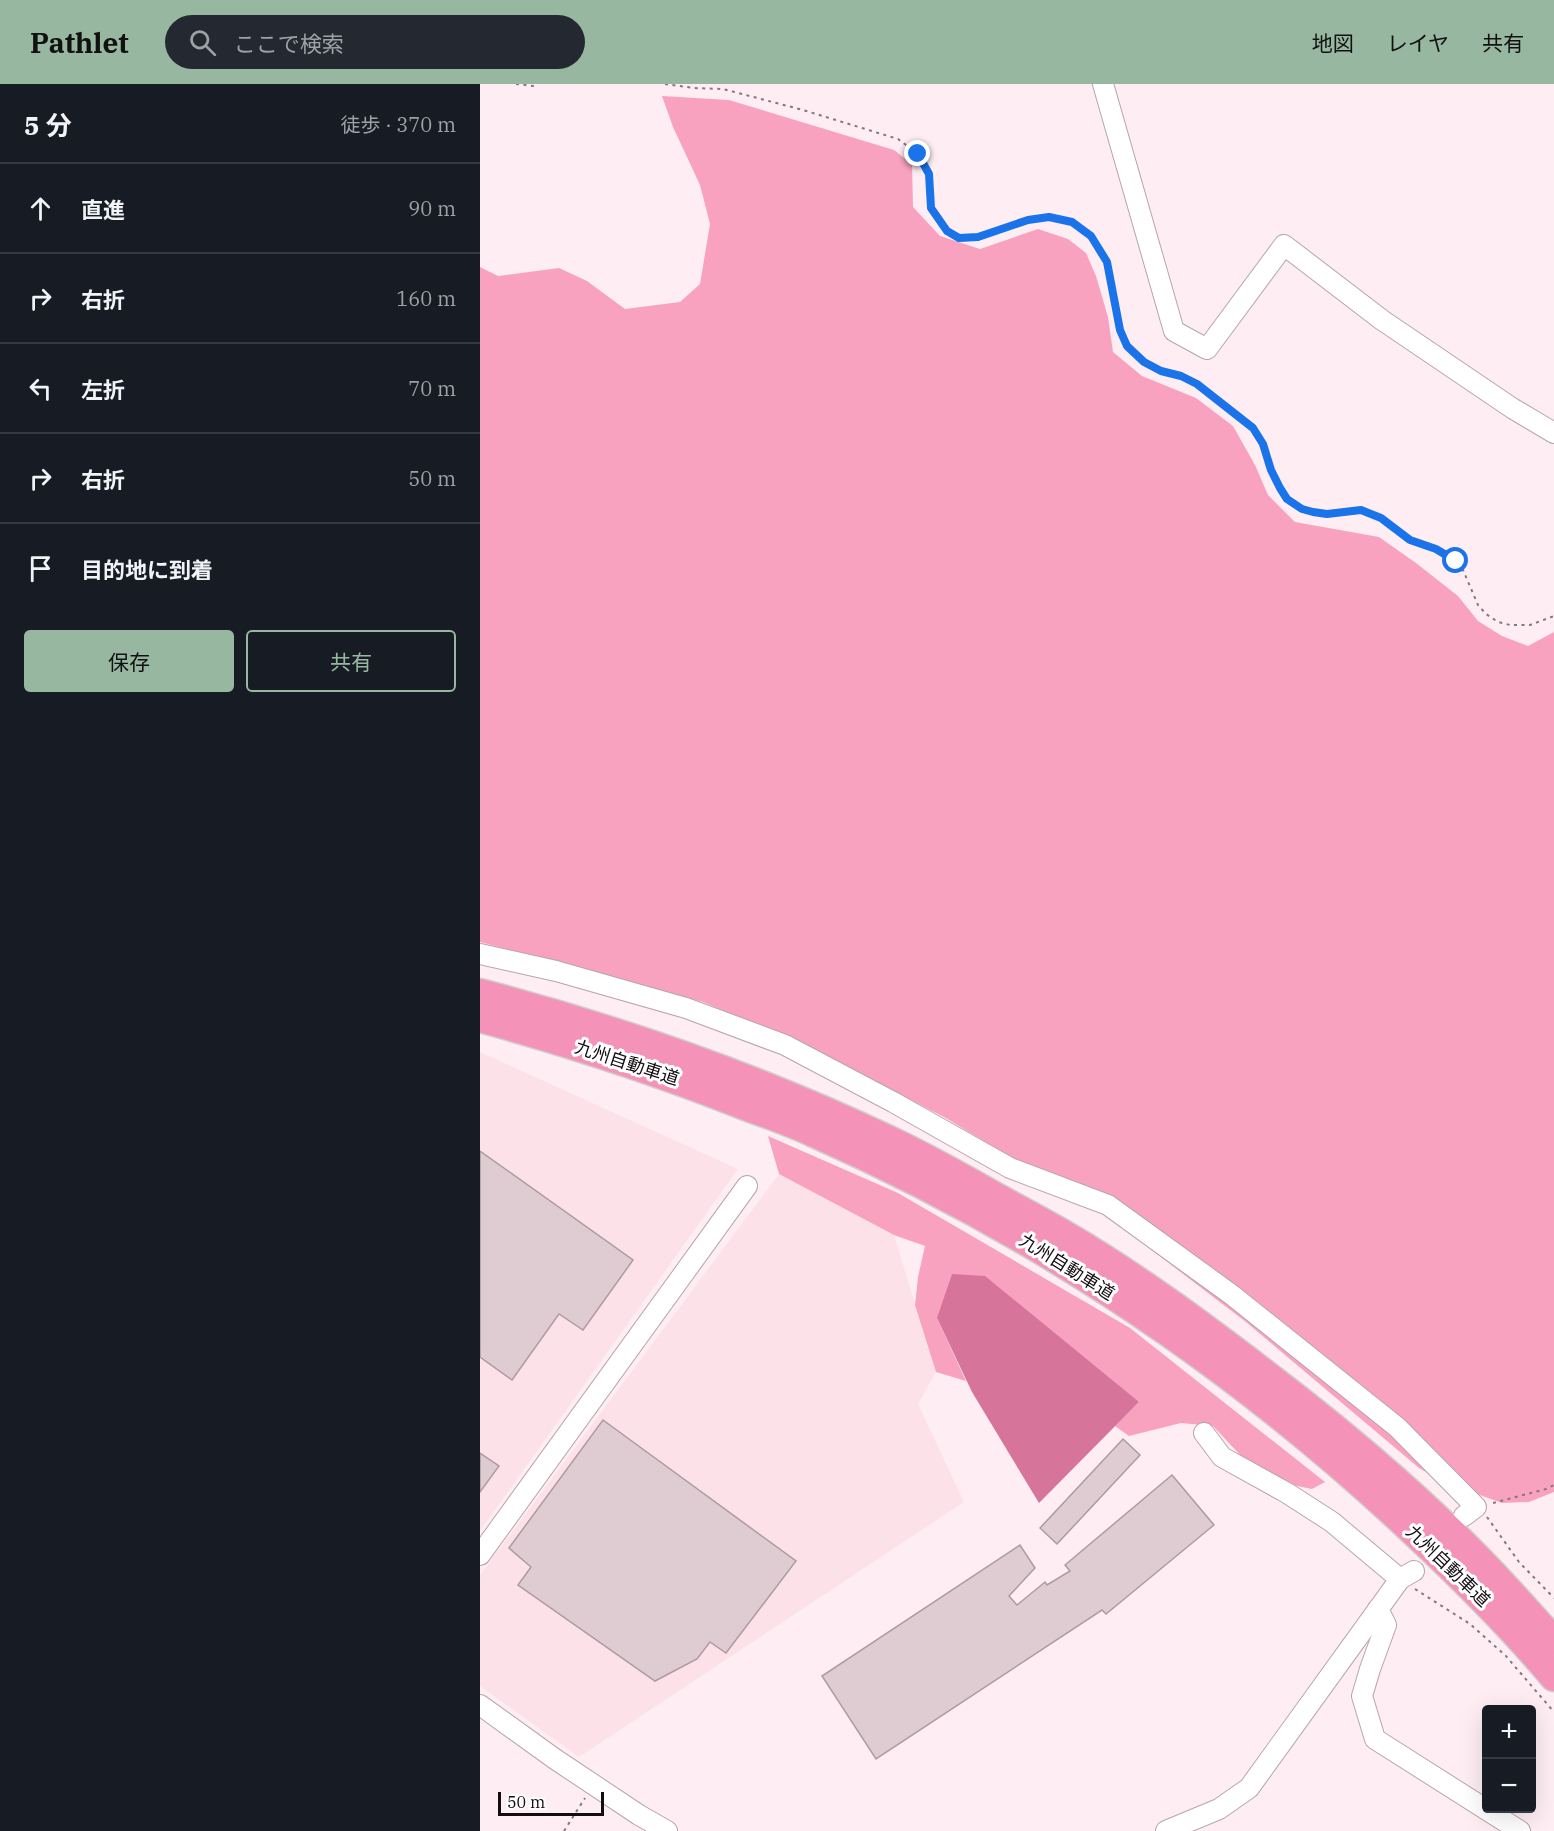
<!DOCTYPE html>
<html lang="ja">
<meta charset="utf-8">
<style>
body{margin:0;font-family:"IBM Plex Serif","Noto Sans JP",serif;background:#242831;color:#f1f3f6}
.controls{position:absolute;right:18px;bottom:18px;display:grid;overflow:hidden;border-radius:6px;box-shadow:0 6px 24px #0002}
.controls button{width:54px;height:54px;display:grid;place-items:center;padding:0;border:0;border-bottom:2px solid #363941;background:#171b24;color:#f1f3f6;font:30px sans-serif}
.scale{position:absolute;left:18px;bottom:15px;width:106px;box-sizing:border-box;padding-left:6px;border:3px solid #130d0f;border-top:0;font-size:16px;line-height:21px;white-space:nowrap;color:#130d0f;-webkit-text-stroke:4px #fff;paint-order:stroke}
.stop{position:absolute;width:18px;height:18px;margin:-14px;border:4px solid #1a73e8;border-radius:50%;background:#fff}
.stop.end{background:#1a73e8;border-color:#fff;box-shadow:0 2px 6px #0008}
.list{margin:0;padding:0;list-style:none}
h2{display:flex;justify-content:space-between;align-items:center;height:78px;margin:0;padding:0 24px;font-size:26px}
h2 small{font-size:20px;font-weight:400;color:#9ea1a6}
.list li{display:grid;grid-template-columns:39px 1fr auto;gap:18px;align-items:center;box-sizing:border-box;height:90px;padding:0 24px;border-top:2px solid #363941}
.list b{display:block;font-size:22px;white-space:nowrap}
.list em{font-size:20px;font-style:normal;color:#9ea1a6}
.actions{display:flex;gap:12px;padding:18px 24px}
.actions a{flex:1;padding:14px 0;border:2px solid #98b7a0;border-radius:6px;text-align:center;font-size:21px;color:#98b7a0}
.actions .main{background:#98b7a0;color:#111}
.icon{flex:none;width:33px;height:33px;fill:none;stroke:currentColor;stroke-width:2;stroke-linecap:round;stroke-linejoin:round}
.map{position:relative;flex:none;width:1074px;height:1747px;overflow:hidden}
header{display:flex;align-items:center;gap:36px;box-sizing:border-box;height:84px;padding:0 30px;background:#98b7a0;color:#111}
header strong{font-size:28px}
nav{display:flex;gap:33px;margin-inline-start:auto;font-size:21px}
.search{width:420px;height:54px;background:#242831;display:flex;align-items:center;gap:15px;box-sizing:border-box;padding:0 21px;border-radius:33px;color:#9ea1a6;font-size:22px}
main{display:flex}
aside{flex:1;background:#171b24}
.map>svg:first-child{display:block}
</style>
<header>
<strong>Pathlet</strong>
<div class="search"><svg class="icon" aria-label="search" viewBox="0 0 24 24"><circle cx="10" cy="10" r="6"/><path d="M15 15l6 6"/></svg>ここで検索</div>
<nav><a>地図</a><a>レイヤ</a><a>共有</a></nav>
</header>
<main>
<aside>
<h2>5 分<small>徒歩 · 370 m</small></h2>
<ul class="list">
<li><svg class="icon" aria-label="ahead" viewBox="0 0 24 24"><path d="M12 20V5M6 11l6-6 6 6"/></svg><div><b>直進</b></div><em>90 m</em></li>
<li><svg class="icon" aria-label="right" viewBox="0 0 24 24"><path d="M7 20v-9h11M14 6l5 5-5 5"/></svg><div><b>右折</b></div><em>160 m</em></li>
<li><svg class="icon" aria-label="left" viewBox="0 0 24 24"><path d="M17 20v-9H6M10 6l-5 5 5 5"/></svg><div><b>左折</b></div><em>70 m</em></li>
<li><svg class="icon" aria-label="right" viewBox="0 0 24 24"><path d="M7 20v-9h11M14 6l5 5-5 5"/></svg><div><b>右折</b></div><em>50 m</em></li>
<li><svg class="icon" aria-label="arrive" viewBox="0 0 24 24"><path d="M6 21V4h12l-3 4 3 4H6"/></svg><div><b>目的地に到着</b></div></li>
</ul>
<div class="actions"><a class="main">保存</a><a>共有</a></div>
</aside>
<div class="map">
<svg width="1074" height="1747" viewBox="0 0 1074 1747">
<rect width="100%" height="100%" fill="#feeef3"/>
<g fill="#fde1e9">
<path d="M0,968L258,1085L0,1447Z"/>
<path d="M299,1090L414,1151L456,1288L438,1320L484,1418L99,1673L0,1602V1491Z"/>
</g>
<g fill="#f8a2c0">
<path d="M182,12L249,16L414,66L432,80L433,123L460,152L500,165L558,145L588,155L606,169L616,192L628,233L633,268L662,292L716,314L753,342L775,381L788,411L815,438L899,453L936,479L978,512L998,537L1022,552L1048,562L1074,548V1408L1049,1418L1022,1419L964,1398L939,1384L766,1238L622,1128L464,1033L311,955L223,918L0,858V183L18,192L79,184L107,197L145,225L200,218L220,200L230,140L220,101L193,43Z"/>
<path d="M288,1052L418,1109L650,1244L845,1398L832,1405L807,1400L762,1373L733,1342L701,1339L649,1352L635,1342L659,1318L457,1234L486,1297L456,1288L435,1221L438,1193L445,1162L414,1151L299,1090Z"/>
</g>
<path fill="#d6749a" d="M472,1190L505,1192L659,1318L559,1419L492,1308L457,1234Z"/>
<g fill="#dfccd2" stroke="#ad9ba0" stroke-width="1.5">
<path d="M0,1067L153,1176L103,1246L79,1230L32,1296L0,1273Z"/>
<path d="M123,1336L316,1477L246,1569L230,1558L217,1575L175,1597L38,1501L51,1483L29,1464Z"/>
<path d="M643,1355L660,1371L577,1460L560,1444Z"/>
<path d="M0,1369L19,1382L0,1408Z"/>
<path d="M692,1391L734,1441L626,1530L622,1526L396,1675L342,1592L540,1461L555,1484L529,1512L537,1521L565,1498L567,1501L590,1487L585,1481Z"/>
</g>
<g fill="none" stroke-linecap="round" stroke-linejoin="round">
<g stroke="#b7a5ab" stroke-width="22">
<g id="minor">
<path d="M623,0L694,247L727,265L804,161L902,236L1032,324L1074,349"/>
<path d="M0,870L76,887L206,924L305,961L413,1018L530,1084L628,1121L752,1211L917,1343L996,1423L984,1432"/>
<path d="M724,1349L742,1373L807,1409L852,1438L920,1495"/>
<path d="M0,1471L267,1102"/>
<path d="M898,1525L906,1541L890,1585L882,1612L895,1655L1040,1747"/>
<path d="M0,1621L75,1675L159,1731L187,1747"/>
<path d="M686,1747L739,1725L769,1704L920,1495L934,1487"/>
</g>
</g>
<g stroke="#d0cfcf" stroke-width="31">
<g id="highway">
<path d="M0,909C140,946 278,994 409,1056C445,1073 481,1093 516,1113C536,1124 557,1135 578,1147C653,1190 724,1243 793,1296C869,1354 943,1417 1009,1486C1031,1509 1052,1533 1074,1557"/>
<path d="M0,934C91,959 180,988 268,1023C290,1031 313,1039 334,1049C556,1147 759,1283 936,1450C984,1495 1031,1542 1074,1593"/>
</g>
</g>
<g stroke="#83787c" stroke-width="2" stroke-dasharray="3 4.5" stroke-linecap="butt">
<path d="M36,0L53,2L58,0"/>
<path d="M185,0L214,4L243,5L323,26L418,55L438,70L449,90L451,124L467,147L479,154L498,153L547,136L569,133L592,138L611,152L627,178L640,246L647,262L664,278L681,287L701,292L717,300L773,344L783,359L791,386L807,415L822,425L833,428L847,430L881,426L901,434L930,457L967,470L976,477L983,486L998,521L1006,530L1018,538L1030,541H1050L1074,532"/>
<path d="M1013,1419L1066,1405L1074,1401"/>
<path d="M1007,1433L1039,1478L1074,1514"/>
<path d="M935,1505L990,1540L1025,1571L1074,1628"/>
<path d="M84,1747L105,1714"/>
</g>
<use href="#minor" stroke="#fff" stroke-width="20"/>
<use href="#highway" stroke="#f493b7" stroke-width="28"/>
</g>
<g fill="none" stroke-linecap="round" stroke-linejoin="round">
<path stroke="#1a73e8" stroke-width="8" d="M438,70L449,90L451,124L467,147L479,154L498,153L548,136L569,133L592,138L611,152L627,178L640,246L647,262L664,278L681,287L701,292L717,300L773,344L783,360L791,386L800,404L807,415L822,425L833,428L847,430L881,426L901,434L930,456L956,465L976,477"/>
</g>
<g text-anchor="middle" stroke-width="6" stroke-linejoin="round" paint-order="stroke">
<g font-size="18" fill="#130d0f" stroke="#fff">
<text transform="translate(147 979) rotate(18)" y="6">九州自動車道</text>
<text transform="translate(587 1183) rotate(32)" y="6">九州自動車道</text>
<text transform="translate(968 1482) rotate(44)" y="6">九州自動車道</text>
</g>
</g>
</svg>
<div class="controls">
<button>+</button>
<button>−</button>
</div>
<div class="scale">50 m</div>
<div class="stop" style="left:976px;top:477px"></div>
<div class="stop end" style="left:438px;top:70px"></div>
</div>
</main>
